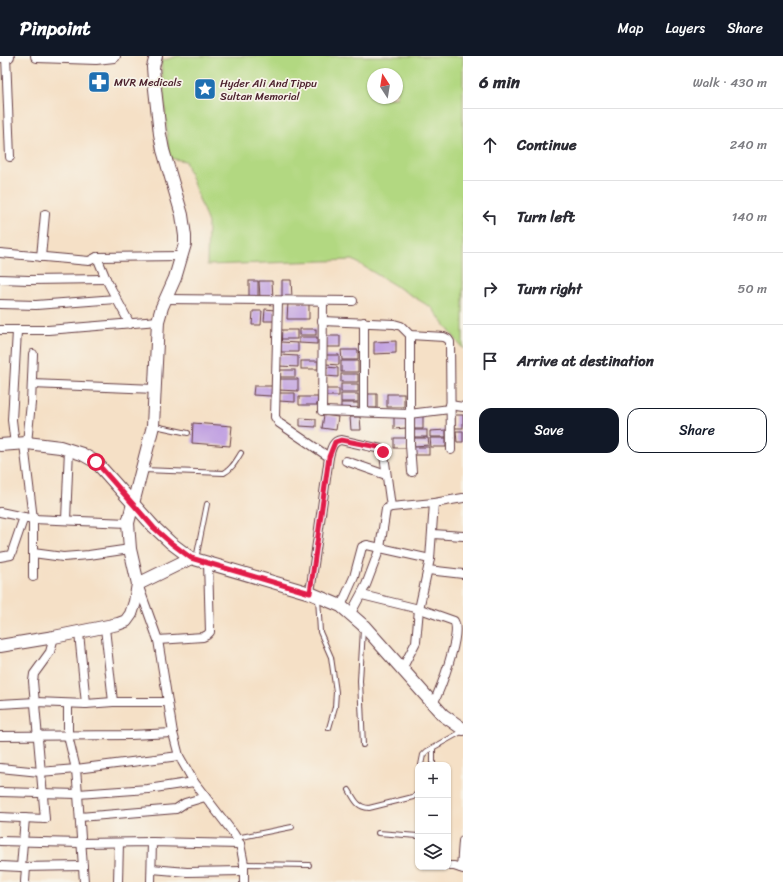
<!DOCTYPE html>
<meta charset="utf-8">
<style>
body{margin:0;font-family:Sriracha,sans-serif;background:#f2f2f3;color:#2b2b33}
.controls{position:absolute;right:12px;bottom:12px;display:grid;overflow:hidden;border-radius:8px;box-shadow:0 1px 3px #0004}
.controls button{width:36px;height:36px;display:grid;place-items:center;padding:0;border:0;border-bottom:1px solid #e1e1e2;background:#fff;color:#2b2b33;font:20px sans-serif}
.compass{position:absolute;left:367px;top:12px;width:36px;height:36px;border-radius:50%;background:#fff;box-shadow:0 1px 3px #0004;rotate:348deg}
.stop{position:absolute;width:12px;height:12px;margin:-9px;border:3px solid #e11d48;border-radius:50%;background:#fff}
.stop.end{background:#e11d48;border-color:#fff;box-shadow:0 1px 4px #0008}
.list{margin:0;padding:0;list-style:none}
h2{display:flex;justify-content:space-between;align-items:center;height:52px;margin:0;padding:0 16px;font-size:17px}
h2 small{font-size:13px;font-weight:400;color:#7c7c81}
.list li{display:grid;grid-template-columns:26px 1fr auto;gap:12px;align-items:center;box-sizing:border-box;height:72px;padding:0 16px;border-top:1px solid #e1e1e2}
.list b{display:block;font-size:15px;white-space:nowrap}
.list em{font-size:13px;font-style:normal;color:#7c7c81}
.actions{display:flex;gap:8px;padding:12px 16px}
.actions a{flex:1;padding:9px 0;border:1px solid #111827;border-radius:12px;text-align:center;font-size:14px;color:#111827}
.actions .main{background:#111827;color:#fff}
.icon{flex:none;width:22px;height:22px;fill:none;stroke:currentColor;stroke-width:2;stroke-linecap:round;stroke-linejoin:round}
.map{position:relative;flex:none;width:463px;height:826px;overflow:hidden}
header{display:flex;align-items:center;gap:24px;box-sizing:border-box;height:56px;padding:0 20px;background:#111827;color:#fff}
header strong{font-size:19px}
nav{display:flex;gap:22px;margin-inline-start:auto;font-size:14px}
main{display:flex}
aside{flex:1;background:#fff}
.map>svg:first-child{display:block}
</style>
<header>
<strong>Pinpoint</strong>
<nav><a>Map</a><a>Layers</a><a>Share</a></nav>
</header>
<main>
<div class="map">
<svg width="463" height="826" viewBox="0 0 463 826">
<rect width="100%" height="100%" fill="#f7f3e8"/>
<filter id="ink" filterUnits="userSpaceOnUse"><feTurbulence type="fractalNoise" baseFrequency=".025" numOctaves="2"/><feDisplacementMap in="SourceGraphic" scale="8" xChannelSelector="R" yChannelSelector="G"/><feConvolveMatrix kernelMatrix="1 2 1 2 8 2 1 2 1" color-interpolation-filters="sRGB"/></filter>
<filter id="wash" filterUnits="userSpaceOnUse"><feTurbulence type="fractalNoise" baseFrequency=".012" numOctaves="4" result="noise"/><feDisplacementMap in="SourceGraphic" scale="16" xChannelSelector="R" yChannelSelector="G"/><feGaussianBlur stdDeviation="0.9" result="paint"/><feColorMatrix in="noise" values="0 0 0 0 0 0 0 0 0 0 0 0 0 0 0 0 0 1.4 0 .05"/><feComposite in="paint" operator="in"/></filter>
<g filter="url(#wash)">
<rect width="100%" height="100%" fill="#f5e0c6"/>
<path fill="#b2d881" stroke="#7e7c56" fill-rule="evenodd" d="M178,0H463V293L432,252L353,204L207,209L208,167L185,105L169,102L161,5ZM373,18H397V42H373Z"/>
<g id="blocks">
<g fill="#bd9be1">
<path d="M282,224H291L292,241H282Z"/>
<rect x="249" y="225" width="9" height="17"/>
<path d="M259,225H272L273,242H260Z"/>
<path d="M288,246L309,247V263H287Z"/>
<path d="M265,253L275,254V265H264Z"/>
<path d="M253,255H262L261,269H252Z"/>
<rect x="300" y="273" width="16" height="6"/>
<rect x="281" y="274" width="16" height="9"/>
<rect x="326" y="280" width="14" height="11"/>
<path d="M299,281H317V288L299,287Z"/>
<path d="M396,285V297L374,298V286Z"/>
<path d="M281,286L298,287V296H281Z"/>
<path d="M341,294H358V304H342Z"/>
<path d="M279,299L298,300V311L279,310Z"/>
<path d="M326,299H339V309L326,308Z"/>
<rect x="301" y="305" width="17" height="8"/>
<rect x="341" y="305" width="17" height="11"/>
<path d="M326,311L338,312V321L326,320Z"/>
<rect x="280" y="314" width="15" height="7"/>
<rect x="341" y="318" width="17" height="8"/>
<path d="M279,323H298V335L279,334Z"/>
<rect x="341" y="328" width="17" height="8"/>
<path d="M254,330H272L271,340L253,339Z"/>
<rect x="325" y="333" width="14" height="7"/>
<path d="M279,337H295V346L279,345Z"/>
<rect x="341" y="338" width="17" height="8"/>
<rect x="366" y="338" width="11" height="14"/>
<rect x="387" y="338" width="17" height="13"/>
<path d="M299,341H318L317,349H299Z"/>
<rect x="341" y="347" width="17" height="6"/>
<path d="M324,359L338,361L336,374L322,372Z"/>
<rect x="455" y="359" width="8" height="13"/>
<path d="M412,360H423V373H413Z"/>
<path d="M350,361H360L361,374H351Z"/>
<path d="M394,361H406V372L394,373Z"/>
<path d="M300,362L316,363V371L300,370Z"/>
<path d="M193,367L232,370L230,390L192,387Z"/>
<rect x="413" y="374" width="14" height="7"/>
<path d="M446,374V381H430V375Z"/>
<path d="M456,375H463V386H457Z"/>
<rect x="394" y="382" width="13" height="10"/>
<path d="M413,382H428L429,389L413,390Z"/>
<path d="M430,382H446V391H431Z"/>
<rect x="413" y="391" width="16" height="8"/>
</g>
</g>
</g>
<g filter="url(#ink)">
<use href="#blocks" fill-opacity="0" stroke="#643c42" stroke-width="1"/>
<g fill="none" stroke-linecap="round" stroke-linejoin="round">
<g stroke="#643c42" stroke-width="6">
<g id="lane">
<path d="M155,370L188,377"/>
<path d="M143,414L224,417C232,413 236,405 241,397"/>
<path d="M196,503L207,448"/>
<path d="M318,542L320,576L331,601L336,636L335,651L329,672"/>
<path d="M363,689L360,625L363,573"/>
<path d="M433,692V709"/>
<path d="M421,709L423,699L427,695L463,675"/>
<path d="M349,734C355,744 357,751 369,752L413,741L418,737"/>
<path d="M378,777L418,780"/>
<path d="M236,782L292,771"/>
<path d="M244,808L309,809"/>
</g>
</g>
<g stroke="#643c42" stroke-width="10">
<g id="street">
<path d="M6,0L10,101"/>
<path d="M0,197L89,205L97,201L181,200"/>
<path d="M41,201L45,158"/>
<path d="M97,201L106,223L130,268"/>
<path d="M0,223L29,224L106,223"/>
<path d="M166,243L353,245"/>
<path d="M278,245L275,361L279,367L329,401L310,537"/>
<path d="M323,245L322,355L409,358L450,353"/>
<path d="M0,248L36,249L116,243"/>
<path d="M322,265L394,268L401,270L410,279L444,281L448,283L450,286L451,394"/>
<path d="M364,266V356"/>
<path d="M0,274H48L158,265"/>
<path d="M410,279V389L412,416"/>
<path d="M32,328L155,333"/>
<path d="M450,349L463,351"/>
<path d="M27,387L31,347L33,298"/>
<path d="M24,388L33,463V521"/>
<path d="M15,389L12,364L17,275"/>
<path d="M329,401C331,394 332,385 341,384L381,393L384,399L391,451"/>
<path d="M346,405L386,419"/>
<path d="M0,456L33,463L128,467"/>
<path d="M66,464L69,393"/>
<path d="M433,478L463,480"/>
<path d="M33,497L63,501L89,499L130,493"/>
<path d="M0,501L11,499L24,461"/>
<path d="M428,514L463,518"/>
<path d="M139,531L158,584L173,677L179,700L194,726L234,778L240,788L244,808V826"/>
<path d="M362,539L423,554L454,565C462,578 440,634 433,648"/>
<path d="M341,550L354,521L362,491L367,489L430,503"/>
<path d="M351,557L366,529L380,492L386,453L391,451L434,447L463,442"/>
<path d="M105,572L113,646"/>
<path d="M79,577L86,648"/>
<path d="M158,584L203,581L207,579L210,576L208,506"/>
<path d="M402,613L416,586L419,553L430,503L434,447"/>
<path d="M0,648L36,646L86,648L113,646H168"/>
<path d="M0,680L130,679L173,677"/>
<path d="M0,712L40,716L76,713L68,680V648"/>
<path d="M0,736L78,738L76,713L179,700"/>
<path d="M0,761L45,763L33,625L34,618L50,596L54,581"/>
<path d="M80,761L176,753L185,747L205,741"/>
<path d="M0,785L81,787L152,786L240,788"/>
<path d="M0,810L21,811L83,810"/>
<path d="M448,810H454L463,813"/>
<path d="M21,811L25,762"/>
<path d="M461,812L463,785"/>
<path d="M152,813L187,816L243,815"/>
<path d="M25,826L26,811"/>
<path d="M84,826L78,738L148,733L194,726"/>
<path d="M118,826L119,787"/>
<path d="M151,826L152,786"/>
</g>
</g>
<g stroke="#643c42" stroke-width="14">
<g id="secondary">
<path d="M0,0H8"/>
<path d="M37,0L96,2L114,0"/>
<path d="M0,389L27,387L60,391L82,398L96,406L154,471L171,487L191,502L310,537L341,550L364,570L443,659L463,673"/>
<path d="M138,528L191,502"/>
<path d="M0,590L54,581L118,568L126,565L131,558L135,546L138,528L130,493L128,467L153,370L158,265L162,251L175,222L185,188V180L182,159L163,94L160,78L154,24L153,11L156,0"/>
</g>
</g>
<use href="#lane" stroke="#fff" stroke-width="4"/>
<use href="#street" stroke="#fff" stroke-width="8"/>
<use href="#secondary" stroke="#fff" stroke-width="12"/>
</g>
</g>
<g fill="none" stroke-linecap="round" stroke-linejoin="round" filter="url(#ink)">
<path stroke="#e11d48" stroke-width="5" d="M96,406L154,472L171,487L191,502L310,537L329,401L335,386L341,384L378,391L381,392L383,396"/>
</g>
<defs>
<g id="pharmacy-square" transform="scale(1.15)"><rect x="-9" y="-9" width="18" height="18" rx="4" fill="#1f6fb2" stroke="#f7f3e8"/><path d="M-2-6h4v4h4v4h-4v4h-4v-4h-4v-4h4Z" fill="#fff"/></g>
<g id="sight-square" transform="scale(1.15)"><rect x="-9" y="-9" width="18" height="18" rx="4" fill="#1f6fb2" stroke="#f7f3e8"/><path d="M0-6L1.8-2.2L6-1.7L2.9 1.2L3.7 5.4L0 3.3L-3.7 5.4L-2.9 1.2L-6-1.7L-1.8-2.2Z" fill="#fff"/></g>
</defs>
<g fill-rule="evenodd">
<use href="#pharmacy-square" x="99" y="26"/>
<use href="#sight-square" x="205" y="33"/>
</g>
<g text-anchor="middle" stroke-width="3.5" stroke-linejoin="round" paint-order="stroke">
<g font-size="11" fill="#4a1f2b" stroke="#f7f3e8" text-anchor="start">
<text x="114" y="30">MVR Medicals</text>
<text x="220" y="31">Hyder Ali And Tippu<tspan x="220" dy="13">Sultan Memorial</tspan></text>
</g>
</g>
</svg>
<div class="controls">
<button>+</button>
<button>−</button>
<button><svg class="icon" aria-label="layers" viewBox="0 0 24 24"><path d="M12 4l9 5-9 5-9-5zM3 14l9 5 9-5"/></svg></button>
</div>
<svg class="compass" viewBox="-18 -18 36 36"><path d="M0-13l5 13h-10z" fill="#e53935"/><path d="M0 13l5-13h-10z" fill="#7c7c81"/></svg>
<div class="stop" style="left:96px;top:406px"></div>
<div class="stop end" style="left:383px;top:396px"></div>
</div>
<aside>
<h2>6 min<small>Walk · 430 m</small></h2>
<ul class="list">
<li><svg class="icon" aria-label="ahead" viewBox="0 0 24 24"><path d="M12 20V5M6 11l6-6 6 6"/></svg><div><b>Continue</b></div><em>240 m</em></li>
<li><svg class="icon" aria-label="left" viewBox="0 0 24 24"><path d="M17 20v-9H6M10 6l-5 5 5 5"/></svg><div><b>Turn left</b></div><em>140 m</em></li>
<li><svg class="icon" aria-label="right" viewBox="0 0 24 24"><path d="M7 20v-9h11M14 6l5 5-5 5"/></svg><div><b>Turn right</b></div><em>50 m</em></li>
<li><svg class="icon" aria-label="arrive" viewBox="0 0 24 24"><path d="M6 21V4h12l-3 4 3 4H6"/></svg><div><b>Arrive at destination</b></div></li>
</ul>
<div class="actions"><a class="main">Save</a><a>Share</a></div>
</aside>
</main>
